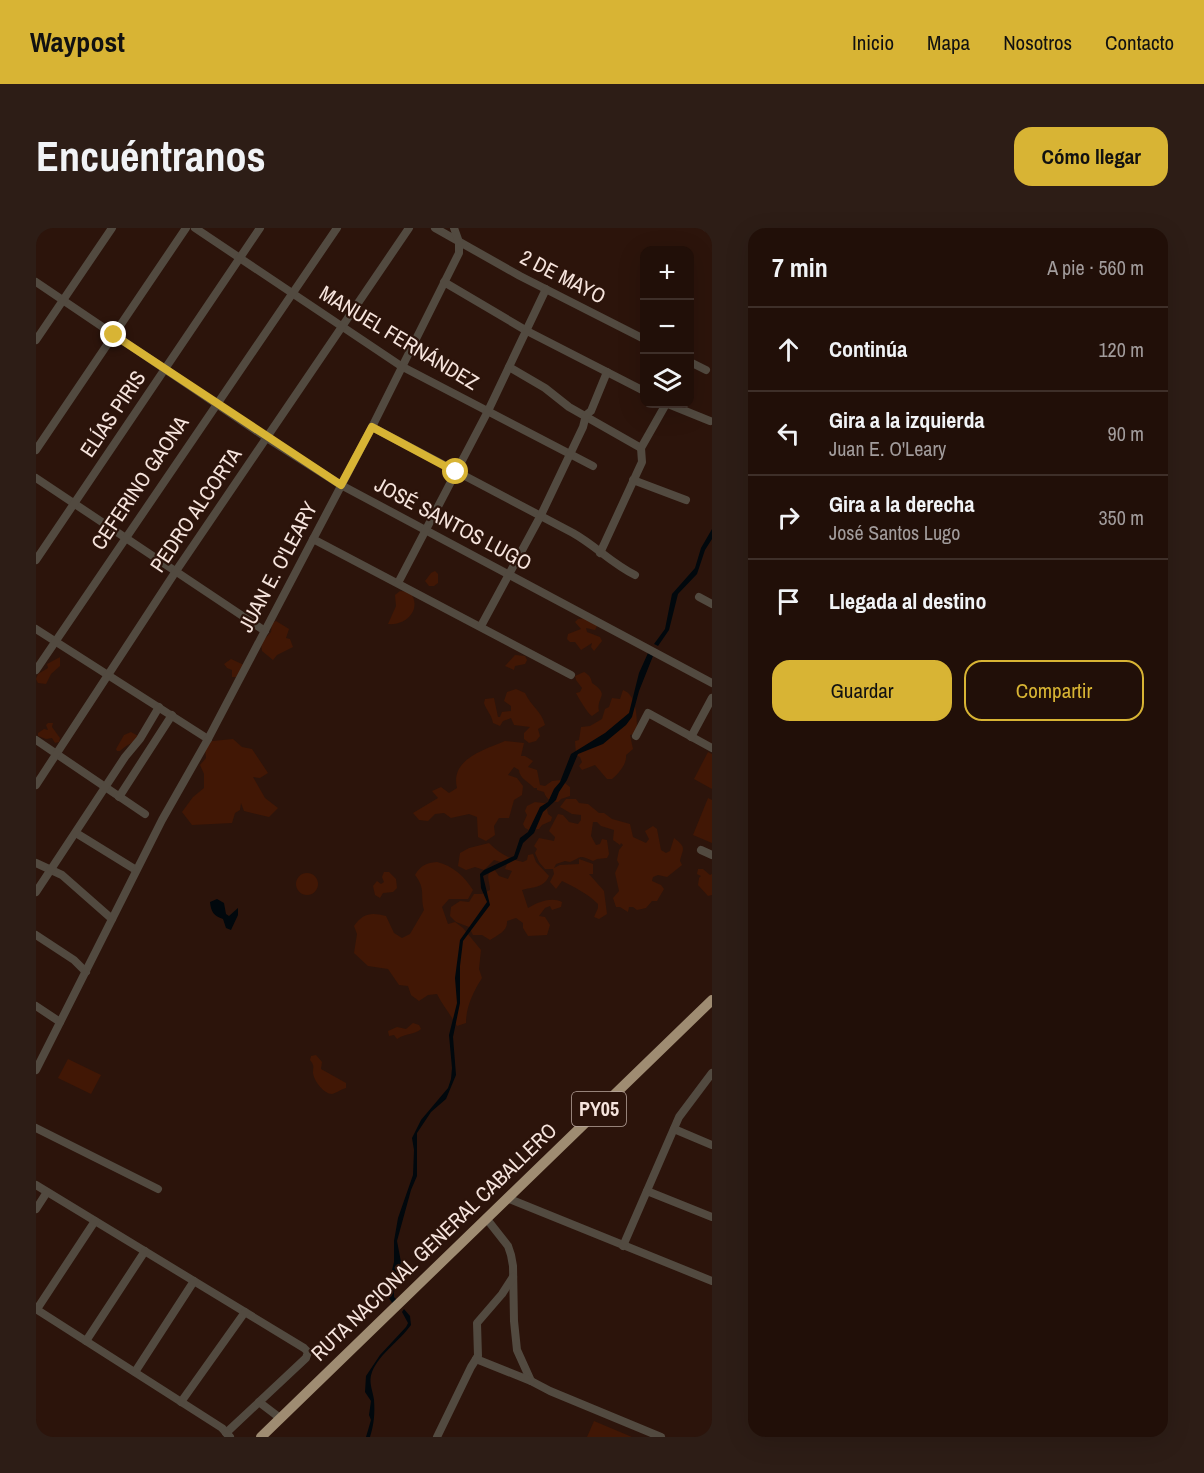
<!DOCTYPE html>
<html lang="es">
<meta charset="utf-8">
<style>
body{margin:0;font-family:"Archivo Narrow",sans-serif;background:#2d1d16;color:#f1f3f6}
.controls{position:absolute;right:18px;top:18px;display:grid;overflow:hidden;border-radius:12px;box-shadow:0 6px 24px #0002}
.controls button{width:54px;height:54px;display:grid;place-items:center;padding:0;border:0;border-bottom:2px solid #3e2f29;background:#210f08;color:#f1f3f6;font:30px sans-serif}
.stop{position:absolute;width:18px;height:18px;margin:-14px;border:4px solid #d8b434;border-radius:50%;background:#fff}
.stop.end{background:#d8b434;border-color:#fff;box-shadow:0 2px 6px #0008}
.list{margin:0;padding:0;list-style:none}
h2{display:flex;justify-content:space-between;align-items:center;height:78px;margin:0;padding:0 24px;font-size:26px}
h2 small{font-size:20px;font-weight:400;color:#a29c9c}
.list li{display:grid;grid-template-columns:39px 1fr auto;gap:18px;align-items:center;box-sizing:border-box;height:84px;padding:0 24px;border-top:2px solid #3e2f29}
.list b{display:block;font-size:22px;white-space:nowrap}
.list p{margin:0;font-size:20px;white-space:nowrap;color:#a29c9c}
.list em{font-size:20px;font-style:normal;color:#a29c9c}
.actions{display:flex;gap:12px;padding:18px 24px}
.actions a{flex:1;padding:14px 0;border:2px solid #d8b434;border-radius:18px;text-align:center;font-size:21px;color:#d8b434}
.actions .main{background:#d8b434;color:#111}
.icon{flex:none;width:33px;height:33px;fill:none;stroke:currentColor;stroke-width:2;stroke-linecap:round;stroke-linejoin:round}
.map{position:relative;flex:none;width:676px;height:1209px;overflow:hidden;border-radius:18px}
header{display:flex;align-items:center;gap:36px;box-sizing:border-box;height:84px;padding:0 30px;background:#d8b434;color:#111}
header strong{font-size:28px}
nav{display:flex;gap:33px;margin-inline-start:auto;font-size:21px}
.intro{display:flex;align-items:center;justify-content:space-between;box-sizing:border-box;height:144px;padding:0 36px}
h1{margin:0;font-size:42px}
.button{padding:15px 27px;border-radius:18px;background:#d8b434;color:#111;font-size:21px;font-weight:700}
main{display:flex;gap:36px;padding:0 36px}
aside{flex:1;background:#210f08;border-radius:18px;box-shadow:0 6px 24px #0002}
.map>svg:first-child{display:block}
</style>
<header>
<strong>Waypost</strong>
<nav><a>Inicio</a><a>Mapa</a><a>Nosotros</a><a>Contacto</a></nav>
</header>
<div class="intro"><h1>Encuéntranos</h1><a class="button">Cómo llegar</a></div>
<main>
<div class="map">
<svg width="676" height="1209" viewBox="0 0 676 1209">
<rect width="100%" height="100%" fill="#2c140b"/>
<g fill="#411705">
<path d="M399,343L402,346V355L398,358H393L389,353L395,345Z"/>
<path d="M364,363L374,364C387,381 370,398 352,396L360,378L359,367Z"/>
<path d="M551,390L560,394L561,398L559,402L550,400L551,404L564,409L566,413L558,423L555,419L556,415L545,422L539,414H534L531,411L532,406L545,401L539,394L542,391Z"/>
<path d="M240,393L253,401L250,410L254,411L257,419L241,427L237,432L226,423L225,415L235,404L236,395Z"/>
<path d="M479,427L489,428L491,432L489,436L479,438L478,442L469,438Z"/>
<path d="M24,429V438L15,446L10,456L2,455L0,451L2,446L12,440L11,436Z"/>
<path d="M195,431L208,437L200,449H196V442L191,440L188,436Z"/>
<path d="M548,444C553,447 555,449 556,455C575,468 560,468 563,483L556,488C552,486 542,469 540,465L544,464L546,460L540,452L539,448Z"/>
<path d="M480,461L489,465C495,478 506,484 509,497L502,501L504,508L500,513L493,515L488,511V505L494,499L478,497L475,490L467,493L464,498L457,495C456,487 450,482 448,475L449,471L458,470L462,489H464L466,484L475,483V478L468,473L471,464Z"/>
<path d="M587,462C601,467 601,489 601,502L599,506L594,507L597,521L590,527C591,536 583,545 576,551H571L559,537L546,542L543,538L546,534L544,529L540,527L539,513L543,512L545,499L554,498L566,491L569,481L573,479L576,470L584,471Z"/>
<path d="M12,495H17L16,499L24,510L23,514L19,515L16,510L10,511L2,508V505L8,501L12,502L10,497Z"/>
<path d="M95,504L104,509C98,515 91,516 84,523H81L80,521L88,507Z"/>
<path d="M197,511L206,519L216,521L232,545L224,550L217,549L229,570L242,580L233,589L208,583L205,575L204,582L199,585L196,595L156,597L146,584L157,569L168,560V546L164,537L170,530L169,520L176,513Z"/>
<path d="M469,513L488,515L485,528H489L497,533L492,539L501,542L504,557L509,558L516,553L525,552L534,559V568L525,571L522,574C515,574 510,571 508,564L501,562V560H498C493,554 483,550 483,542L478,539L472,547L481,550L487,558L486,567L478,572L473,590H463L458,598L459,607L450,613L442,609L441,589L433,586L415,590L408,585L399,586L392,593L383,592L377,585L402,570L396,563L405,559L413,565L421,560C414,531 448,522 469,513Z"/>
<path d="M672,524L676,526V561L658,551Z"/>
<path d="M672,570L676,572V615L657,607Z"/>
<path d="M530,571H540L543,575L552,576L563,585H568L576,591L594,596L597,609L610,615L613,611L609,603L617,598L621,601L625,622L630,625L634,623L638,610C651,620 647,620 644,633L646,637L631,649L622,647L617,649L616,653L625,657L628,661L621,673H616L610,680L601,682L597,679H593L592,684L584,679H580L577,670L583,663L579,645L583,636L581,632L583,622L587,617L585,615L584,617L577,612L578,602L565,598L561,594H557L555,608L560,617L564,616L566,611L571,612L573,626L571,630L561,631L557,633C542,626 546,629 534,634L529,633L520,636L518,640L524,637L543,636V631L557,636V646H553L568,663L571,686L563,691L558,689L562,680V676C551,665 538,659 526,653L520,661L514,654L518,646L517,641H509L503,634L499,625L501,621L498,618L503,610L518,613L519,609L513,603L522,586L527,587L533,594L542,596L545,592V587L536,586L524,579Z"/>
<path d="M499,574L515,576L511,581L512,586L516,589L515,593L506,597L503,601L493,602L489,600L487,596L491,587L489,583L491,578Z"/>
<path d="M453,615C463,625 473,631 487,634L491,632L492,627L497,626L500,634L513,648C508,660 496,659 486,662L492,680C500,675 515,668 526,674L525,679L516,682L514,678L509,680L503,688L509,689L514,697L511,707L492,708L487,700V695L480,690L471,693C472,703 462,707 454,712L446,707H437L433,699L420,694L414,688L415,679L424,673L433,674L438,666H446L454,662C454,653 448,646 458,641L463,648L472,651L476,643L469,641L471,636L458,632L448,642L439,639L430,642L422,638L424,625L433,620Z"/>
<path d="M401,634C417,638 428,648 437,662L432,671H413L406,679L412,696L419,694L427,700L445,722L443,741L446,750C437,764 430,779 430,795L421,798C415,787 407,778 401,766L392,767L383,773L375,767L372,758L363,757L352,741L332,738L318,725L321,706L318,698C327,685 335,684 350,688L358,705L366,710L374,706L388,682C384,667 390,661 379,647C385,637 390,635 401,634Z"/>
<path d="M662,641H667L674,647L676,646V667L672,668L662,657L663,650L665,648L661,646Z"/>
<path d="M348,644H353L360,651L361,660L357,664L347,665L344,670L339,667L337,658L341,653L345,656L348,654L346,649Z"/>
<circle cx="271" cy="656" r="11"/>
<path d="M377,795L383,797L385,801C378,807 370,805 361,811L358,807L353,808L352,803L361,799L370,801Z"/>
<path d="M280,827L286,834L285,841L310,855V860C306,861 300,865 296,866C288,866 278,853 277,845C277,839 279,838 274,832L275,828Z"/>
<path d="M32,831L65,847L55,866L22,850Z"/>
<path d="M558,1193L596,1209H551Z"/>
</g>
<g fill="#01080d">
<path d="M676,301V311L669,322L661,346L642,366L633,402L622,418L618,416L629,401L636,366L659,340L665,320Z"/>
<path d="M612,425L617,428L603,463L596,489L590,497L567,516L542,526L531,552L523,564L520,572L507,584L498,605L487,615L481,631L447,648L454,677L427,713L424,738V775L417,809L420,847L410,871L395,884L381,905V948L375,962L361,1013L365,1034L358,1064V1069L361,1072L357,1076L353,1070L356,1042L358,1034V1013L362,990L377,947L378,922L376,910L385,892L412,860L415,851L416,840L413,807L421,775L419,750L424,712L451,674L445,660L444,646L448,642L478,628L484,610L492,604L504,579L512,574L518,561L524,554L535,526L569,505L593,485L603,445Z"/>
<path d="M181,671L188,675L190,686L193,688L202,680V687L195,702L190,700L187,691C178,688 175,684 174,674Z"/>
<path d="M368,1081L374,1088L375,1097C363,1114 344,1125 336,1144C332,1154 337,1163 338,1172C339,1186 338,1196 334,1209H330L335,1192L333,1187L335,1173L329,1164L330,1148L344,1127L370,1099L372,1095L366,1084Z"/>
</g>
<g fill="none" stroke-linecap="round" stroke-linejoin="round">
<g stroke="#524a40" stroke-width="8">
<path d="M159,0L365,138L557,238"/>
<path d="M399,0L484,48L608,111"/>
<path d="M671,0L676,2"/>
<path d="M0,54L231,210L305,257L676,455"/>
<path d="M408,54L491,103L608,163"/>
<path d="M0,112L76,0"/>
<path d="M654,134L670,142"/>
<path d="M473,139L509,160L533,179L605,220"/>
<path d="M632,176L674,193"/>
<path d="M336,199L537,305C560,318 575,335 599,347"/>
<path d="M0,222L150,0"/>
<path d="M0,250L229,403"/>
<path d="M597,252L650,272"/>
<path d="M277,311L535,447"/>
<path d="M564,325L606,234L605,220L630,176"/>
<path d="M0,332L224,0"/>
<path d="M362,355L452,183L510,61"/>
<path d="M663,369L676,376"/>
<path d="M445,398L505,287L547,199L550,187L555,183L571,144"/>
<path d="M0,401L172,511"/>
<path d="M0,442L301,0"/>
<path d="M600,508L612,485L676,520"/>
<path d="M655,509L676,470"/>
<path d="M0,512L109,586"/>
<path d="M0,557L140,343L373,0"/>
<path d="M83,569L136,487"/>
<path d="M40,605L100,642"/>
<path d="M665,622L676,627"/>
<path d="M0,635L26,647L76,691"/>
<path d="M0,664L89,529L104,511L123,479"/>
<path d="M0,707L38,732L50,744"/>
<path d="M0,778L24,794"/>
<path d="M0,842L126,592L172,511L336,199L423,25V14L418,0"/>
<path d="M0,900L122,961"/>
<path d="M638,901L676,917"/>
<path d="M0,957L268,1120L272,1124L270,1130L190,1205"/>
<path d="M611,963L676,989"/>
<path d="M471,970L676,1053"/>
<path d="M0,981L11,964"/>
<path d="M450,990L472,1018L475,1027L477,1038L478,1093L481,1122L495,1153L514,1163L625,1209"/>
<path d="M587,1018L643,889L676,845"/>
<path d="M0,1081L186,1200L194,1209"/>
<path d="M1,1081L59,993"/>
<path d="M50,1113L109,1023"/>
<path d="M440,1131L495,1153"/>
<path d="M99,1144L158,1053"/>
<path d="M145,1174L209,1084"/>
<path d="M223,1174L244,1190"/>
<path d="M401,1209L435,1139L442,1128L441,1095L466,1066L477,1049"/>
</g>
<path stroke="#9f8c72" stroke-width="10" d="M225,1209L676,772"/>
</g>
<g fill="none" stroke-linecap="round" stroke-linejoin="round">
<path stroke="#d8b434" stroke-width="8" d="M78,107L305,257L336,199L420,244"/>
</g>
<g text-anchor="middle" stroke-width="4.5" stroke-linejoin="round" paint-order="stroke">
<rect fill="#2c140b" stroke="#b9a69e" stroke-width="1.5" x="536" y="864" width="54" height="34" rx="4.5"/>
<g font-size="20" font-weight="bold" fill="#f6e4dd">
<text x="563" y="888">PY05</text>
</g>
<g font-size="21" fill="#f6e4dd" stroke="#2c140b">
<text transform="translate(527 49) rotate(27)" y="7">2 DE MAYO</text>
<text transform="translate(363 110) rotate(31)" y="7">MANUEL FERNÁNDEZ</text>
<text transform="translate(77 186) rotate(-56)" y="7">ELÍAS PIRIS</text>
<text transform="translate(104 255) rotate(-56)" y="7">CEFERINO GAONA</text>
<text transform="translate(160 282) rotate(-56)" y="7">PEDRO ALCORTA</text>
<text transform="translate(417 296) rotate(28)" y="7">JOSÉ SANTOS LUGO</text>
<text transform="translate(242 339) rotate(-62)" y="7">JUAN E. O'LEARY</text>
<text transform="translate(398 1014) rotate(-44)" y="7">RUTA NACIONAL GENERAL CABALLERO</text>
</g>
</g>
</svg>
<div class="controls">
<button>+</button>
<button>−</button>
<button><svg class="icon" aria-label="layers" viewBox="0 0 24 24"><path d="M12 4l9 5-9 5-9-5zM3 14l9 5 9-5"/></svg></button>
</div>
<div class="stop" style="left:420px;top:244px"></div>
<div class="stop end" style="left:78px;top:107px"></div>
</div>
<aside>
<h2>7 min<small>A pie · 560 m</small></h2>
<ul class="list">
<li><svg class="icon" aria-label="ahead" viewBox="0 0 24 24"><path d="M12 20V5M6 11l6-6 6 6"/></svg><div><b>Continúa</b></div><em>120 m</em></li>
<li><svg class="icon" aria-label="left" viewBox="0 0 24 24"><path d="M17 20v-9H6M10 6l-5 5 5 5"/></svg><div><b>Gira a la izquierda</b><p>Juan E. O'Leary</p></div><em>90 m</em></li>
<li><svg class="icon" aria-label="right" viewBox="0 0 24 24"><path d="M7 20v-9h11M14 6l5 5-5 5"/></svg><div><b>Gira a la derecha</b><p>José Santos Lugo</p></div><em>350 m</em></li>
<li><svg class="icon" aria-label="arrive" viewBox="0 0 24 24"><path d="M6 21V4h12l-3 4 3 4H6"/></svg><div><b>Llegada al destino</b></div></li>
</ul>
<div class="actions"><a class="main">Guardar</a><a>Compartir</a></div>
</aside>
</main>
